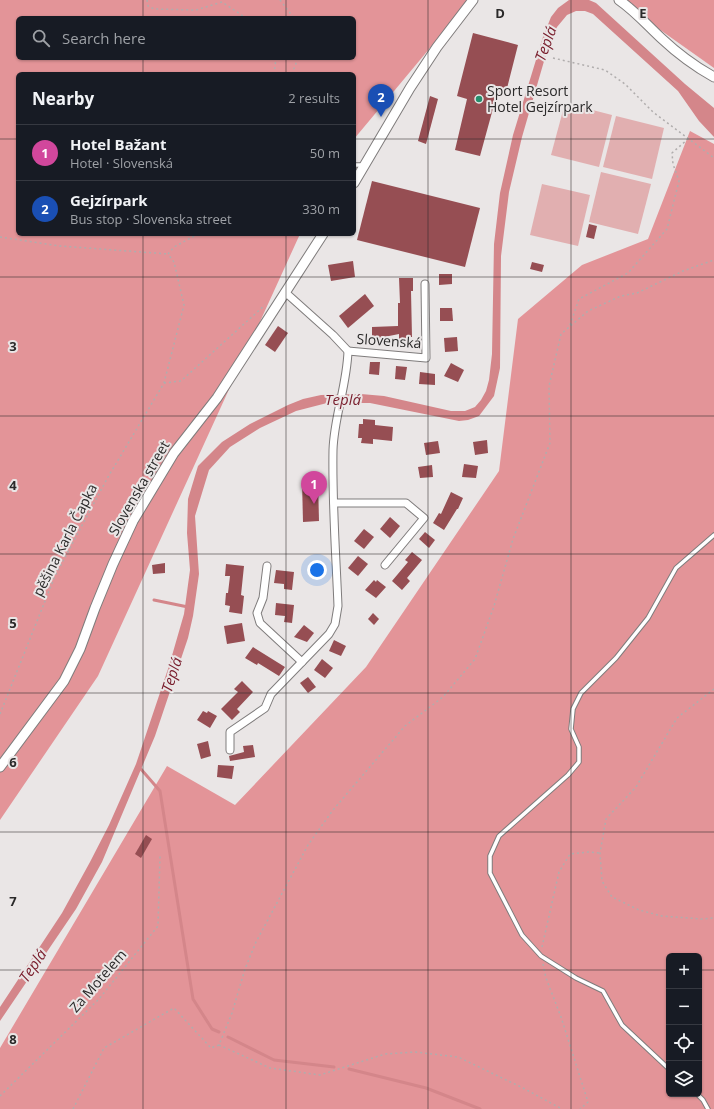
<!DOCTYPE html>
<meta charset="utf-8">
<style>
body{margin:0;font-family:"Open Sans",sans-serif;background:#20242c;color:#f1f3f6}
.controls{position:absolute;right:12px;bottom:12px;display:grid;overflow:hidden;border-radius:6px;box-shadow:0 1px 3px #0004}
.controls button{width:36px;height:36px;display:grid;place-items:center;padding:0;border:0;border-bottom:1px solid #363941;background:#171b24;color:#f1f3f6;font:20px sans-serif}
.you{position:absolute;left:317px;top:570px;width:14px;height:14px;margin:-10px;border:3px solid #fff;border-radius:50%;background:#1a73e8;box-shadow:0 0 0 6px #1a73e833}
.badge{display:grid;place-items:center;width:26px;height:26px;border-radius:50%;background:#d93025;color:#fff;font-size:13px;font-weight:700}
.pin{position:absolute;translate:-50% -33px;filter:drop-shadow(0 1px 2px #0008)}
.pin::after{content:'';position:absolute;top:21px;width:14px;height:12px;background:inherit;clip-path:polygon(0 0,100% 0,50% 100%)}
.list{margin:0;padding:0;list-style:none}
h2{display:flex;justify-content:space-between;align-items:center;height:52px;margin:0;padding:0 16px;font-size:17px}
h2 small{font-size:13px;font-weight:400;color:#9ea1a6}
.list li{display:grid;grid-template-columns:26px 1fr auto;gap:12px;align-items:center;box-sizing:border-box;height:56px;padding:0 16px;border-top:1px solid #363941}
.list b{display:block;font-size:15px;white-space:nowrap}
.list p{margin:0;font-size:13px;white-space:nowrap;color:#9ea1a6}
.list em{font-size:13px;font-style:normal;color:#9ea1a6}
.icon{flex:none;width:22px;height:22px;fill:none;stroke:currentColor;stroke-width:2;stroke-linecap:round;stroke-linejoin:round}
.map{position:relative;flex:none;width:714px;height:1109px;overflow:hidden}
.search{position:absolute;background:#171b24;box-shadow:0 1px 3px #0004;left:16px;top:16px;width:340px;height:44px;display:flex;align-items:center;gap:10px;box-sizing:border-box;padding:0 14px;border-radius:6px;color:#9ea1a6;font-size:15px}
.panel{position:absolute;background:#171b24;box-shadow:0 1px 3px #0004;left:16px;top:72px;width:340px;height:164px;border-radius:6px}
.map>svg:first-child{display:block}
</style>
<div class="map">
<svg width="714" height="1109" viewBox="0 0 714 1109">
<rect width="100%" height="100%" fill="#eae6e6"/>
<g fill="#e1afb0">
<path d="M565,103L612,115L599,167L551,155Z"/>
<path d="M616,116L664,128L652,179L603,167Z"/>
<path d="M601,172L651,184L638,234L589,222Z"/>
<path d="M542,184L590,195L578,246L530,235Z"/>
</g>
<g fill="#e39498" fill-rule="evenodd">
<path d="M0,0H470L354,139V74H18V234H300L98,676L0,820ZM18,18H354V58H18Z"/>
<path d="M618,0H714V68Z"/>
<path d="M690,131L714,144V1109H0V1048L167,766L235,805L366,667L499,471L518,319L582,265L648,239ZM669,956H699V1094H669Z"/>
</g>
<path fill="#d4868a" d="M569,0H589L596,3L685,84L714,108V137L699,121L678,91L593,14L585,11H576L567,15L557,27L549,44L522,137L509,192L501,256L500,368L494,396L479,416L468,420L459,421L370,403H327L296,411L260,428L230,447L209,470L195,516L199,574L193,616L188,638L155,736L102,862L76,909L0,1021V1007L62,913L90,862L109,825L136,764L169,666L184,614L190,570L187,533L188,499L198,466L222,442L250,424L288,405L303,399L321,395L361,394L384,396L451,411H465L475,407L481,400L486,391L489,380L492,354L494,244L500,193L513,135L543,37L551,17L558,8Z"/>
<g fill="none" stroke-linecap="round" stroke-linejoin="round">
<g stroke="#d4868a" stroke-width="3">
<path d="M154,600L188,607"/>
<path d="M140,768L160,791L193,999L212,1029L219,1032"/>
<path d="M228,1037L274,1060L334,1067"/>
<path d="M349,1069L426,1088L480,1109"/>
</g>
</g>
<g fill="#964e53">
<path d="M473,33L518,45L505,96L497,94L480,156L455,150L467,99L457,96Z"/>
<path d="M430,96L438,99L426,144L418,141Z"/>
<path d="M372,181L480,208L465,267L357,240Z"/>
<path d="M589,224L597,226L594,239L586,237Z"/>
<path d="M353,261L355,277L331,281L328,265Z"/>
<path d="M532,262L544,265L542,272L530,269Z"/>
<path d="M439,274H452V284L439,285Z"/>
<path d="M399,278H413V291H411L412,337H409V340L399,341V334L384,337V340H372V327L398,326V303H400Z"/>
<path d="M365,294L374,306L348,328L339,316Z"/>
<path d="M440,308H452L453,321H440Z"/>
<path d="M278,326L288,333L275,352L265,345Z"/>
<path d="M457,337L458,351L445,352L444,338Z"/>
<path d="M370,362H380L379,375L369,374Z"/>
<path d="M451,363L464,370L458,382L444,376Z"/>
<path d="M396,366L407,367L405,380L395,379Z"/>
<path d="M420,372L435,374V385L419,384Z"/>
<path d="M363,419L375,420V425L393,427L392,441L373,439V444L361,443L362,438H358L359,424H363Z"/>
<path d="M487,440L488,453L475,455L473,442Z"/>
<path d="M438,441L440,453L426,455L424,443Z"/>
<path d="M464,464L478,466L476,478L462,477Z"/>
<path d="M432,465L433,477L420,478L418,467Z"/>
<path d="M318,480L319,521L303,522L302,481Z"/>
<path d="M451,492L463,498L458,509H457L444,530L433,523L439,513L441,514Z"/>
<path d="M390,517L400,526L390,538L380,529Z"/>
<path d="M364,529L374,537L364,549L354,541Z"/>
<path d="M425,532L435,540L429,548L419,539Z"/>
<path d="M412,552L422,560L407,578L410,581L402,590L392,581L408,562L405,560Z"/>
<path d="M358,556L368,564L358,576L348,568Z"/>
<path d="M165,563V573L153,574L152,565Z"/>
<path d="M226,564L244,566L241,595L244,596L242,614L229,612L230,606L225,605L226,593H228L230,576H225Z"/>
<path d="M276,570L294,572L292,590L284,589V584L274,583Z"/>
<path d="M374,580L376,582L377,580L386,587L376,598L365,590Z"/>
<path d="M276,603L294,605L292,623L284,622L285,616L275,615Z"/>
<path d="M373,613L379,619L374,625L368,619Z"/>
<path d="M242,623L245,641L227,644L224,626Z"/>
<path d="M304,625L314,633L307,642L294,637Z"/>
<path d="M334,640L346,646L341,656L329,651Z"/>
<path d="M253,647L285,667L279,676L258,663L257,665L245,658Z"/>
<path d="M322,659L333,668L325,678L314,670Z"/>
<path d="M308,677L316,687L308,693L300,683Z"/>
<path d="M242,681L253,692L237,709L240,712L232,720L221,709L238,692L234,689Z"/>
<path d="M203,711L207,713L208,711L217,716L210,728L197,720Z"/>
<path d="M208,741L211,756L201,759L197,744Z"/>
<path d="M253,745L255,757L230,761L229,756L244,752L243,746Z"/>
<path d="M218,765L234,766L232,779L217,777Z"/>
<path d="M146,835L152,839L141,858L135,854Z"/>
</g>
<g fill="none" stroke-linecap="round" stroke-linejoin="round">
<g stroke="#7f7c7c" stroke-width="5.5">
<g id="service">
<path d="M354,165H363"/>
<path d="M669,1069L622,1025L603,991L576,978L541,956L522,935L490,873V856L499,836L568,775L579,762V747L571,729L573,709L581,693L616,658L648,618L676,568L714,535"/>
<path d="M697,1094L703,1100L708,1109"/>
</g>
</g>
<g stroke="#7f7c7c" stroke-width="9">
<g id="minor">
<path d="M348,351L426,358L425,284"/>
<path d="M334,503H406L424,518L385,565"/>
<path d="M267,566L263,598L257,613L260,623L302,662"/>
<path d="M230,750V732L265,708L271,694L329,634L335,624L338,606C336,555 332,502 333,450C334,417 347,385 348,351L333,335L285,292"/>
</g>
</g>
<g stroke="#7f7c7c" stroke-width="11">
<g id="tertiary">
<path d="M619,0C635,11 647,25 661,38C677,53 694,66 714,77"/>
<path d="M354,183L410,88L437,47L473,0"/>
<path d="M0,767L64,681L80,649L95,608L113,564L133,521L174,453L217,398L323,234"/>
</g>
</g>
<g stroke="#b0adad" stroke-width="1.5" stroke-dasharray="2 3" stroke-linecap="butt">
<path d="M147,0L148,6L154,9L196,10L222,2L246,18"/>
<path d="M280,0L294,18"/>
<path d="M553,58L605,70L625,84L653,112L714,158"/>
<path d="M274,74L276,58"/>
<path d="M292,74L298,58"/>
<path d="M0,237L60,246L168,254"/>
<path d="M570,325L579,299L628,273L667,229L679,181L673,164L672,153L688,139"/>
<path d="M164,383L181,381L265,305"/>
<path d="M714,689L677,718L636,787L606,819L600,853L602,881L612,897L639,910L662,916L701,919L714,918"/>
<path d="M0,714L55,576L108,477L164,383L184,305L174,262L168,254L174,247L198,234"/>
<path d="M542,947L559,872L570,854L588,852L600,853"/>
<path d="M543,964L546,978L561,1017L588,1102L580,1109"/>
<path d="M219,1045L270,1068L320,1075L385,1054L415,1052L458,1057L523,1088L562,1109"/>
<path d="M0,1096L99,999L158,926L160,855"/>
<path d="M73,1109L104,1048L174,1008L211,1048L219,1045L232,1013L245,969L256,942L308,845L333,810L405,726L443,697L475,659L494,606L513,539L550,443L549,386L561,334L588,311L621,296L637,293L683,271L714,260"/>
</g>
<use href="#service" stroke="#fff" stroke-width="3.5"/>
<use href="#minor" stroke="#fff" stroke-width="7"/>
<use href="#tertiary" stroke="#fff" stroke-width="9"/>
</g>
<path fill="none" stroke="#2b2a2a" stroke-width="1" stroke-opacity="0.55" d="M143,0V18M286,0V18M428,0V1109M571,0V1109M143,58V74M286,58V74M0,139H18M354,139H714M143,234V1109M286,234V1109M0,277H714M0,416H714M0,554H714M0,693H714M0,832H714M0,970H669M699,970H714"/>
<circle fill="#278f6d" stroke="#eae6e6" stroke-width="1.5" cx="479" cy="99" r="4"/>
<g text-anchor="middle" stroke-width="4" stroke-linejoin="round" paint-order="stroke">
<g font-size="14" fill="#2b2a2a" stroke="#eae6e6" text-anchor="start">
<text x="487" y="96">Sport Resort<tspan x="487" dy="16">Hotel Gejzírpark</tspan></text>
</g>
<g font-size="14" fill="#2b2a2a" stroke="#eae6e6">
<text transform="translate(389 341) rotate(4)" y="5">Slovenská</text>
<text transform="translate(139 488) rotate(-60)" y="5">Slovenska street</text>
<text transform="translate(65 540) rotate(-63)" y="5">pěšina Karla Čapka</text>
<text transform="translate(98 981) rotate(-49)" y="5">Za Motelem</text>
</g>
<g font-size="15" font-style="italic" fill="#781c2b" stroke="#eae6e6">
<text transform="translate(546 44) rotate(-70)" y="5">Teplá</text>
<text x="343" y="405">Teplá</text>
<text transform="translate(172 675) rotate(-72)" y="5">Teplá</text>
<text transform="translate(33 966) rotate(-56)" y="5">Teplá</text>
</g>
</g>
<g font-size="13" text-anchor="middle" font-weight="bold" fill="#2b2a2a" stroke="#eae6e6" stroke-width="4" stroke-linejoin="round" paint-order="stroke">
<text x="500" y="18">D</text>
<text x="643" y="18">E</text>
<text x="13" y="351">3</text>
<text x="13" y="490">4</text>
<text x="13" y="628">5</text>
<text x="13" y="767">6</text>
<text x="13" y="906">7</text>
<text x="13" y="1044">8</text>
</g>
</svg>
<div class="controls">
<button>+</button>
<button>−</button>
<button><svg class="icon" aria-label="locate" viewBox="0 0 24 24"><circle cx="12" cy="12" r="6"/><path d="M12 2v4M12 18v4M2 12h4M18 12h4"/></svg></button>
<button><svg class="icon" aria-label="layers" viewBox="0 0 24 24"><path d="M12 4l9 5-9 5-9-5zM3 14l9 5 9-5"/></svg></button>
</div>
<div class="you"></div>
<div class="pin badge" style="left:314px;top:504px;background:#d1479c">1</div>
<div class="pin badge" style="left:381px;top:117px;background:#1a4fb4">2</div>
<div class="search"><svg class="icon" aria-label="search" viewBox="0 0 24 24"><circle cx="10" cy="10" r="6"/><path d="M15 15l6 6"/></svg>Search here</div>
<section class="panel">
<h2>Nearby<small>2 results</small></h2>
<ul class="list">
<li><span class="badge" style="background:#d1479c">1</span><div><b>Hotel Bažant</b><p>Hotel · Slovenská</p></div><em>50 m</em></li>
<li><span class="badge" style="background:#1a4fb4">2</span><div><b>Gejzírpark</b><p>Bus stop · Slovenska street</p></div><em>330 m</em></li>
</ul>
</section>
</div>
